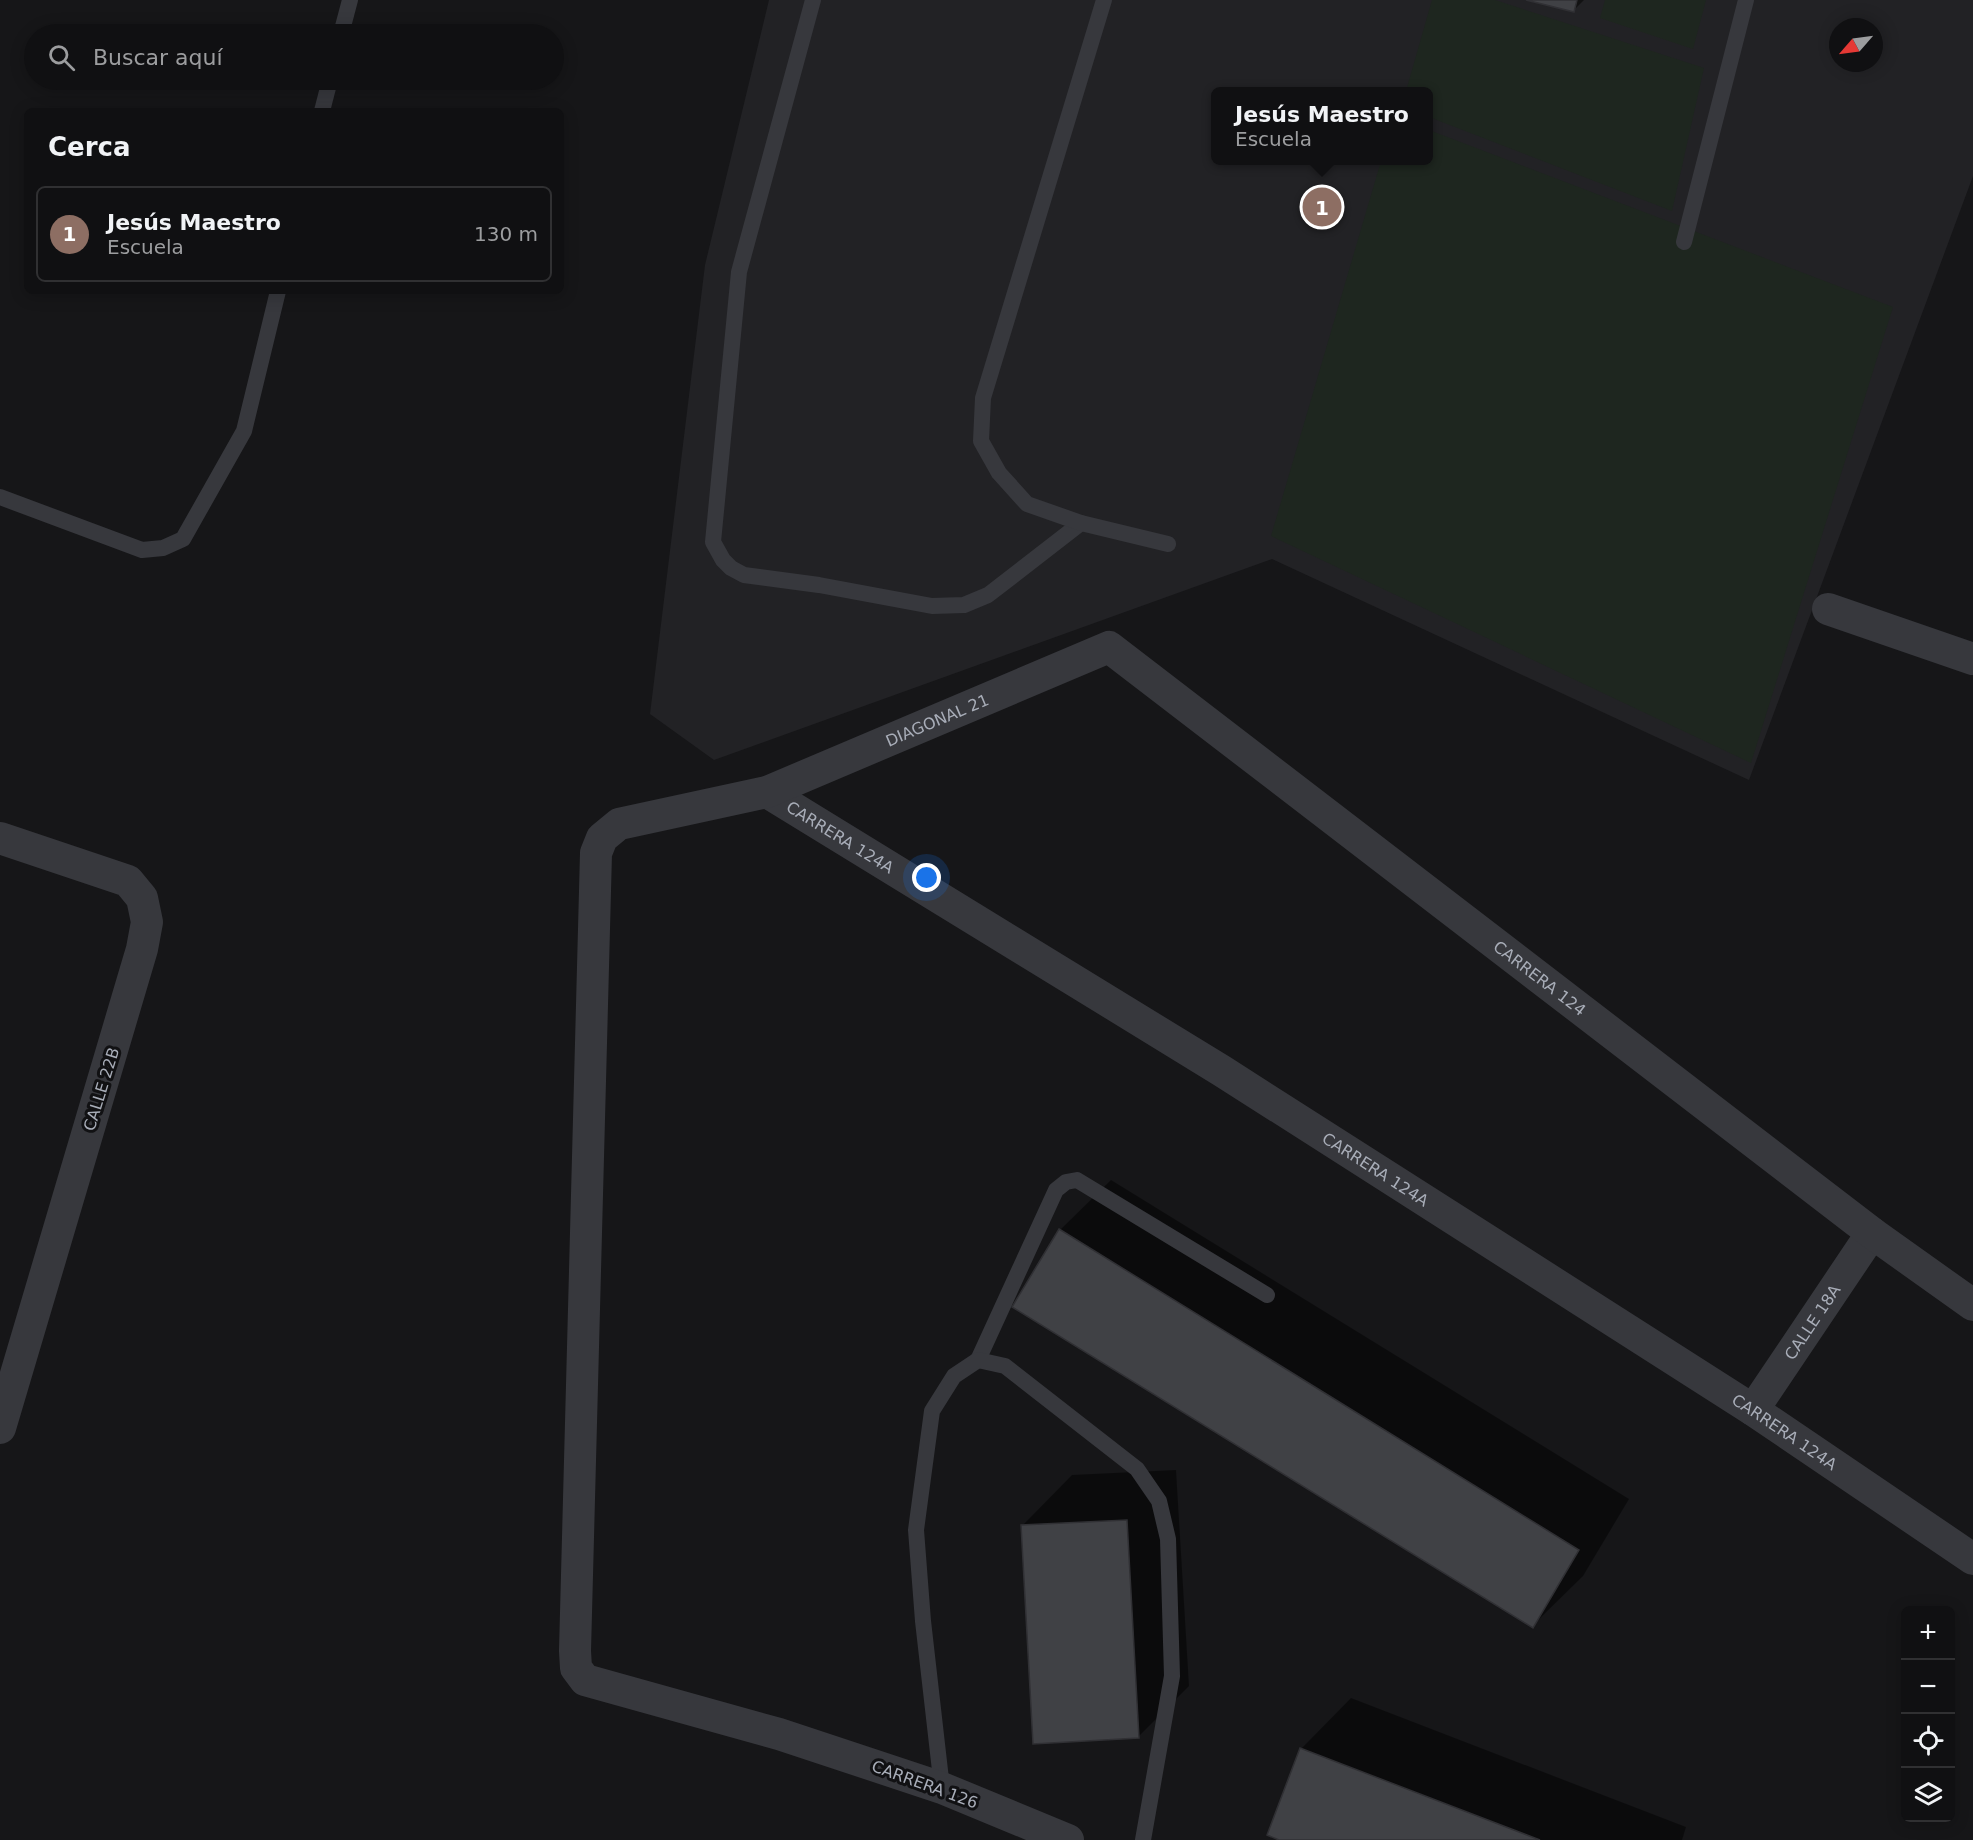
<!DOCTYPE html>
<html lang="es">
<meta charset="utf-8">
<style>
body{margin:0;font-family:"DejaVu Sans",sans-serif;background:#19191b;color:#f1f3f6}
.controls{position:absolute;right:18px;bottom:18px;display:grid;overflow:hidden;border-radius:9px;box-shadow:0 3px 15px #0003}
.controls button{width:54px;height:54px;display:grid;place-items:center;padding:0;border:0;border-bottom:2px solid #303032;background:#101012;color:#f1f3f6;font:30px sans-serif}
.compass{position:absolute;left:1829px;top:18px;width:54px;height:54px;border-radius:50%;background:#101012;box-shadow:0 3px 15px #0003;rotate:242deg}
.you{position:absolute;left:927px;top:878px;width:21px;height:21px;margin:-15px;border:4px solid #fff;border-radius:50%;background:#1a73e8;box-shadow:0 0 0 9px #1a73e833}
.badge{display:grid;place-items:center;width:39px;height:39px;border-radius:50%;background:#b45309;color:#fff;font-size:20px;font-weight:700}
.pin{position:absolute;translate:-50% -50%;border:3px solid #fff;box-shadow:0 2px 6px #0006}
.popup{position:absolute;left:1211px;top:87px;width:222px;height:78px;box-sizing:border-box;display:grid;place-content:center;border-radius:9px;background:#101012;filter:drop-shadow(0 2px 4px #0005);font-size:20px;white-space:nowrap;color:#9c9d9f}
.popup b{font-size:22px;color:#f1f3f6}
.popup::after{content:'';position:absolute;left:50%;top:100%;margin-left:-12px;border:12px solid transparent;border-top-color:#101012}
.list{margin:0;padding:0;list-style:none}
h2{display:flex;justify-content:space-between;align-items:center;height:78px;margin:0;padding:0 24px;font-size:26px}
h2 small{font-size:20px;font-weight:400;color:#9c9d9f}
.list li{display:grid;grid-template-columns:39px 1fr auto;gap:18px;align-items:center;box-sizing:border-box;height:96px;margin:0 12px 12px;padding:0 12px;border:2px solid #303032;border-radius:9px}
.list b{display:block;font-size:22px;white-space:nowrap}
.list p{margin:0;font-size:20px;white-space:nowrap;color:#9c9d9f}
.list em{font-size:20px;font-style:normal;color:#9c9d9f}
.icon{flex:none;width:33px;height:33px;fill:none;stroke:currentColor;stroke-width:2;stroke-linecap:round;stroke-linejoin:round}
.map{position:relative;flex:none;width:1973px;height:1840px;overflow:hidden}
.search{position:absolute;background:#101012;box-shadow:0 3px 15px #0003;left:24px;top:24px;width:540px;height:66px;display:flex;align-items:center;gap:15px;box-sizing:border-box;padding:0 21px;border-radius:33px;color:#9c9d9f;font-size:22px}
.panel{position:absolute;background:#101012;box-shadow:0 3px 15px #0003;left:24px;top:108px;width:540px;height:186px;border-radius:9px}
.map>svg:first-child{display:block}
</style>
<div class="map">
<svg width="1973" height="1840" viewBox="0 0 1973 1840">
<rect width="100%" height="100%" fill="#161618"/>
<path fill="#222225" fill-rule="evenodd" d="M769,0H1973V176L1749,780L1272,559L714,760L650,714L705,265ZM1838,27H1874V63H1838ZM1216,92H1428V160H1216Z"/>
<g fill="#1e261f">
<path d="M1432,0H1495L1704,68L1672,211L1429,117L1428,92L1406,91Z"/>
<path d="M1605,0H1706L1693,49L1600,18Z"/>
<path d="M1429,130L1893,307L1751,763L1271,536L1381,161L1428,160Z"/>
</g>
<g fill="#0007">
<path d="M1532,0H1584L1573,11Z"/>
<path d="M1111,1180L1629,1499L1583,1576L1532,1626L1014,1306L1060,1230Z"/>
<path d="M1176,1470L1189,1686L1138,1737L1022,1526L1072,1475Z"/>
<path d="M1351,1698L1686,1827L1682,1840H1284L1301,1749Z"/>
</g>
<g fill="#404145" stroke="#303034" stroke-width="1.5">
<path d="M1526,0H1577L1574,12Z"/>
<path d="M1059,1229L1579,1550L1533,1628L1012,1307Z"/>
<path d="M1127,1520L1139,1738L1033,1744L1021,1525Z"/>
<path d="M1300,1748L1540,1840H1279L1267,1835Z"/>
</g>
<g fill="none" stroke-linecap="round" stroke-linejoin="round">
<g stroke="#37383d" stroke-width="16">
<path d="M813,0L739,272L713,542L723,560L731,568L744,575L819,585L932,606L964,605L988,595L1081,523"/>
<path d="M1104,0L983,398L981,441L999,473L1027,504L1081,523L1168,544"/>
<path d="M341,34L350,0"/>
<path d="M322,111L330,80"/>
<path d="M1684,242L1746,0"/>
<path d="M0,497L142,550L163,548L183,539L244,431L278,291"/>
<path d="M978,1360L1056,1190L1066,1182L1077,1180L1267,1295"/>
<path d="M942,1788L923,1621L916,1530L932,1411L954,1376L978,1360L1005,1366L1137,1469L1159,1501L1168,1539L1172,1676L1143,1840"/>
</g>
<g stroke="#37383d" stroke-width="32">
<path d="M1828,609L1973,659"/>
<path id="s1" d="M767,792L1222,1071L1753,1410L1973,1559"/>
<path d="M0,838L128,881L142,898L147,922L142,949L0,1428"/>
<path id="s2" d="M1753,1410L1872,1233"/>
<path id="s3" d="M1068,1840L942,1788L779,1734L585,1680L576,1668L575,1651L596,853L602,838L619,824L767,792L1109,647L1872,1233L1973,1305"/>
</g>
</g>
<g text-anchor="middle" stroke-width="6" stroke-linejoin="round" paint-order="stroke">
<g font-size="16" fill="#a8adb8" stroke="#111113">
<text dy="6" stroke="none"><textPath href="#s3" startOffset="1714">DIAGONAL 21</textPath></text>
<text dy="6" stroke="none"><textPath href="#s1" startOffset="86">CARRERA 124A</textPath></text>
<text dy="6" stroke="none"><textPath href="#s3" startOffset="2444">CARRERA 124</textPath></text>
<text transform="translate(101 1089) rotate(-73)" y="6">CALLE 22B</text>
<text dy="6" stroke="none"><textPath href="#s1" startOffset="716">CARRERA 124A</textPath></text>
<text dy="6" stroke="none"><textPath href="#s2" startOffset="106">CALLE 18A</textPath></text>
<text dy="6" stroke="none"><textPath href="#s1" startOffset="1202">CARRERA 124A</textPath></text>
<text transform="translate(925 1784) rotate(20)" y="6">CARRERA 126</text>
</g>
</g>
</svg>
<div class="controls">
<button>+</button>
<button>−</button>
<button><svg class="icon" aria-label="locate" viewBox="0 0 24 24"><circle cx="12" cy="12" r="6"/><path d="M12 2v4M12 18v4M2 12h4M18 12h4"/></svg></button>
<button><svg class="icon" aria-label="layers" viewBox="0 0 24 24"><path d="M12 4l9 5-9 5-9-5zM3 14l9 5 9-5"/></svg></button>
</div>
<svg class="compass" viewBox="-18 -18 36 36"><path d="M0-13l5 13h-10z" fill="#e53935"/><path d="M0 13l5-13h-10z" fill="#9c9d9f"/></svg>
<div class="you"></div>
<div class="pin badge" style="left:1322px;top:207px;background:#8d6e63">1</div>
<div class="popup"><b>Jesús Maestro</b>Escuela</div>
<div class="search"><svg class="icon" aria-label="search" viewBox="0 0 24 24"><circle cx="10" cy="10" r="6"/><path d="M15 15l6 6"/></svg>Buscar aquí</div>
<section class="panel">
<h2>Cerca<small></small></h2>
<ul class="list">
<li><span class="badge" style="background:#8d6e63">1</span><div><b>Jesús Maestro</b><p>Escuela</p></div><em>130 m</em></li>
</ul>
</section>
</div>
